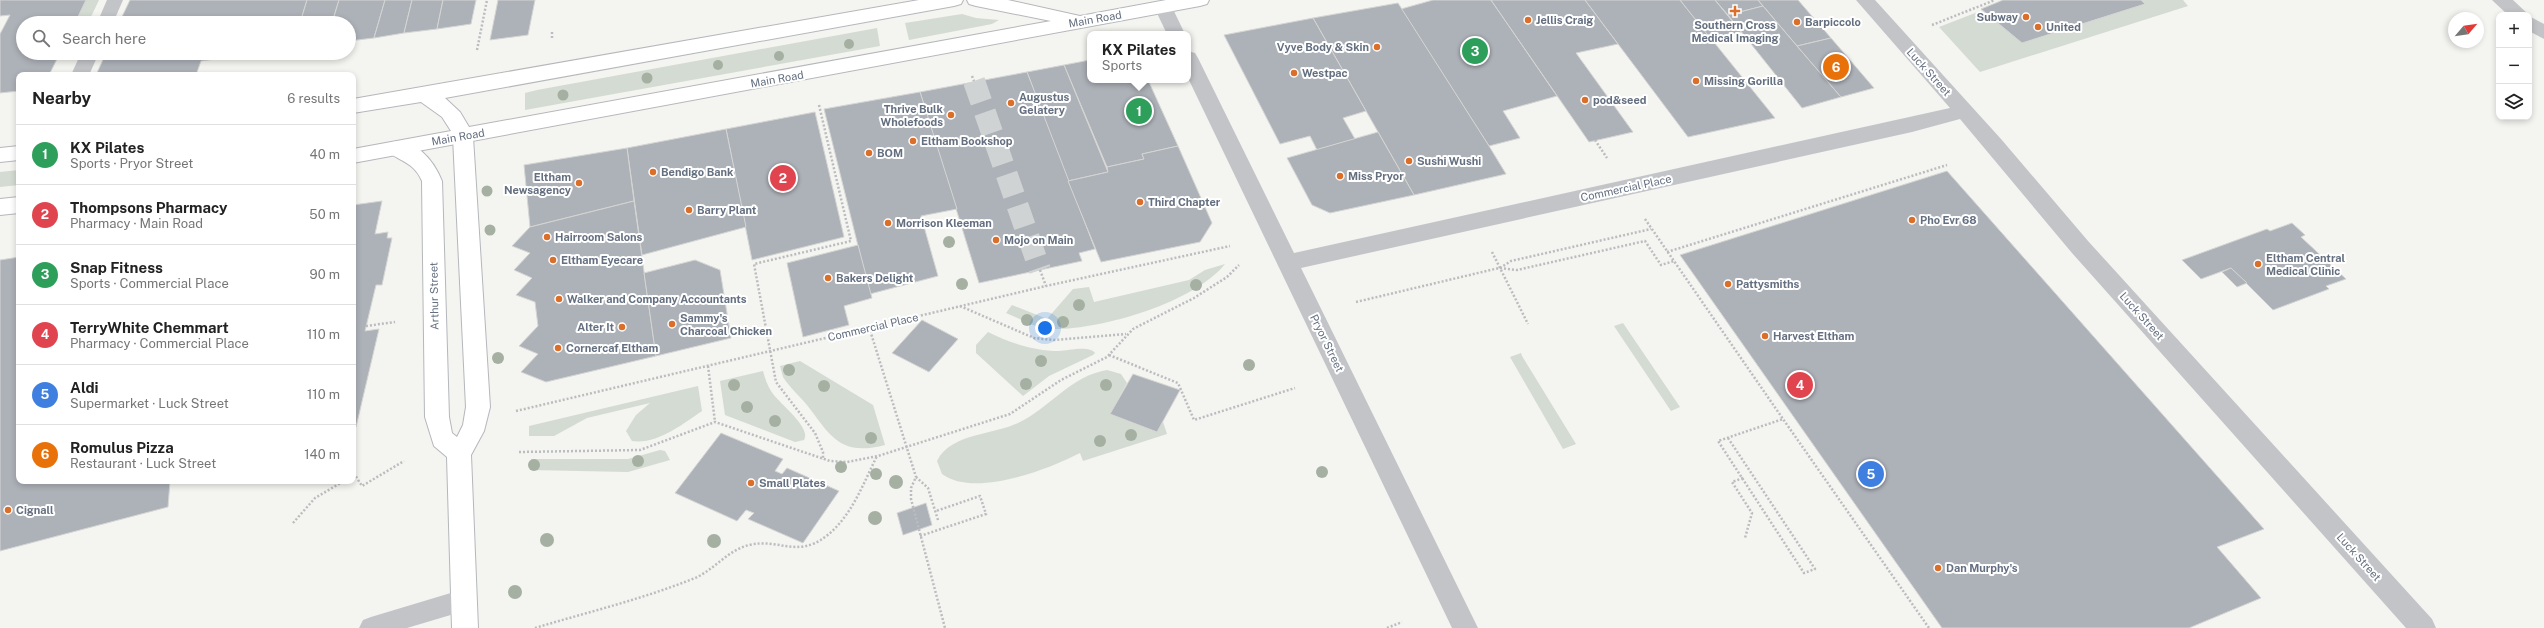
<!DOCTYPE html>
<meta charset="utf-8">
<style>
body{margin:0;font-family:"Public Sans",sans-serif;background:#f2f2f2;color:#222}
.controls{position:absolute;right:12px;top:12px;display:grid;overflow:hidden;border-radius:8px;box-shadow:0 2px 6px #0003}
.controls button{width:36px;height:36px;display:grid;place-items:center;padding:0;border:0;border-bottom:1px solid #e0e0e0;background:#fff;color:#222;font:20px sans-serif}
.compass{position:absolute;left:2448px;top:12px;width:36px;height:36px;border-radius:50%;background:#fff;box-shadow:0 2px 6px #0003;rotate:61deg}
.you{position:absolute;left:1045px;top:328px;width:14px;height:14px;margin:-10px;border:3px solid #fff;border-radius:50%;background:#1a73e8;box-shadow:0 0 0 6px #1a73e833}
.badge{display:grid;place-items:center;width:26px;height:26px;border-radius:50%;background:#db6e29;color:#fff;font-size:13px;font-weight:700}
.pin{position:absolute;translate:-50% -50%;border:2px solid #fff;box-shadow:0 1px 4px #0006}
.popup{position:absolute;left:1087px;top:31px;width:104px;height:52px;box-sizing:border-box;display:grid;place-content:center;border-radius:8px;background:#fff;filter:drop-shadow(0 1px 3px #0005);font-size:13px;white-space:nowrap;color:#767676}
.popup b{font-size:15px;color:#222}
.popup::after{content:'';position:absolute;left:50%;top:100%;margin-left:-8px;border:8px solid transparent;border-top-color:#fff}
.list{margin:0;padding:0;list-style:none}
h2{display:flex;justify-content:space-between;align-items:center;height:52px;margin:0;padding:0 16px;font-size:17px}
h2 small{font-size:13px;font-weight:400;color:#767676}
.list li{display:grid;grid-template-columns:26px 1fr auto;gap:12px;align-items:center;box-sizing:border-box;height:60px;padding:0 16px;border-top:1px solid #e0e0e0}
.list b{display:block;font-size:15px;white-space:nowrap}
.list p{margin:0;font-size:13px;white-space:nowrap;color:#767676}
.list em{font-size:13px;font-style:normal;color:#767676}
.icon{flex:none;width:22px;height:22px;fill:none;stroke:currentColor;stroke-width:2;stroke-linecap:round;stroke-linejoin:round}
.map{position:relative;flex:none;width:2544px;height:628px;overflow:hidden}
.search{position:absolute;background:#fff;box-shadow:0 2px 6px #0003;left:16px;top:16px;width:340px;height:44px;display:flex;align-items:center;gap:10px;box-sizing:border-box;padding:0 14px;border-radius:22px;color:#767676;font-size:15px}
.panel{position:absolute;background:#fff;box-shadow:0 2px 6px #0003;left:16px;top:72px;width:340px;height:412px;border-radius:8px}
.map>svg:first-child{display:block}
</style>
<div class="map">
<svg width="2544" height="628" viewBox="0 0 2544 628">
<rect width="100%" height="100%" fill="#f4f4f0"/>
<g fill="#d4dbd2">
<path d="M86,0H99L88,23H75Z"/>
<path d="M2141,0H2183L2188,6L1980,72L1939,27L1983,10L2022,43L2145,4Z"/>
<path d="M962,14L976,18L999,20L992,24L909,40L905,23Z"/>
<path d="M877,28L880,46L525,110V93L537,90Z"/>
<path d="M19,170V185L0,187V172Z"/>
<path d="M1225,264C1194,303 1098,331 1049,329C1035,328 1019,318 1006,313L1012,305L1047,319L1073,289L1089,287L1094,302L1189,280L1205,270Z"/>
<path d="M1623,323L1680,407L1671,411L1614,326Z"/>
<path d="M988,332C1010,343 1034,351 1059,351C1068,351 1089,345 1095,353L1093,355L1049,376L1023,396L976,353V345Z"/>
<path d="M1521,353L1522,356L1576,444L1563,449L1510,357Z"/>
<path d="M800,361L873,405L885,445C840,457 830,435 807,405C799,395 790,388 783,377L780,366Z"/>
<path d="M1107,370L1121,374L1127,383L1110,414L1156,432L1163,422L1167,434L1083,461L1080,453C1047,470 974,498 942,474L937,461C951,433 993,435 1018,423C1050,408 1070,376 1107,370Z"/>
<path d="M763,371C765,378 767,385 771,391C778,403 812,427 804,440L795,442L725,415L720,381Z"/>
<path d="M698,386L702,411C683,424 656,445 632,441L626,431L636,415L650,403L587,418L554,436H529V426Z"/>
<path d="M660,450L665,451L670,460L628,472L531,470V459H628Z"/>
</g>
<g fill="#adb1b8" stroke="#d5d5d3">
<path d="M0,0H86L75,23H23V53H60L49,75H19V91L0,93V34L10,15L0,16Z"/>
<path d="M130,0H307L300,23H119Z"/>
<path d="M307,0H339L332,23H300Z"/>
<path d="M339,0H385L374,38L349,41V23H332Z"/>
<path d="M385,0H412L404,33L374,38Z"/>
<path d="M412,0H443L437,29L404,33Z"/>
<path d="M443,0H476L471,24L437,29Z"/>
<path d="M498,0H535L528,35L490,40Z"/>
<path d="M1433,0H1491L1557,96L1503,111L1520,138L1489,146L1401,9Z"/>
<path d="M1491,0H1585L1618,44L1576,53L1633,132L1589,142Z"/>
<path d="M1585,0H1680L1775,118L1688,137Z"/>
<path d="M1680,0H1715L1741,32L1711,39Z"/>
<path d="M1715,0H1758L1763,6L1728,15Z"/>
<path d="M1758,0H1798L1831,38L1797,46Z"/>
<path d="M2003,0H2141L2145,4L2022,43L1981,9Z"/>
<path d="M1398,3L1489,146L1506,174L1414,195L1313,18Z"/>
<path d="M1763,6L1797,46L1841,97L1802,108L1728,15Z"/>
<path d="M1313,18L1366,111L1343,118L1355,139L1317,150L1310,136L1280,144L1224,35Z"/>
<path d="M1831,38L1874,88L1841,97L1797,46Z"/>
<path d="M106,53H259L201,61L196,75H96Z"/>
<path d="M1090,60V80H1148L1178,146L1142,154L1144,159L1107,167L1064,65Z"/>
<path d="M1064,65L1108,172L1068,181L1027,72Z"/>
<path d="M1027,72L1095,249L1079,253L1082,261L979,283L920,92Z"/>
<path d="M920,92L957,209L921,216L938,276L870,294L824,109Z"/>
<path d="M815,112L844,237L752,260L726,129Z"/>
<path d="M726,129L746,227L642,255L627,148Z"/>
<path d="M1378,132L1414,195L1330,213L1312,205L1287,158Z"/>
<path d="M1178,146L1212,223L1200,242L1101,262L1068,181L1108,172L1107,167L1144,159L1142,154Z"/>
<path d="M627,148L634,201L530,227L524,165Z"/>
<path d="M1947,171L2264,529L2217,547L2261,598L2189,628H1942L1680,255Z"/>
<path d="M382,201L375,234L388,232L387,238H392L382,285H376L365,331L379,329L356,427L353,428V205Z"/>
<path d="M634,201L656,356L546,382L521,372L538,354L519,346L538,326L535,302L516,295L532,278L514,270L530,253L512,246L530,227Z"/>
<path d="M2292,223L2305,235L2301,237L2346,279L2326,286L2329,289L2273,310L2231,268L2201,279L2182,260L2267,229L2270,231Z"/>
<path d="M858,245L872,298L844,306L849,325L803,337L787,263Z"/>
<path d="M19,257V481H170L168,507L0,551V260Z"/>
<path d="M695,260L720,270L731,338L656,356L644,273Z"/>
<path d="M2231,268L2247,283L2237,287L2222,272Z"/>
<path d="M922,320L958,339L929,372L892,353Z"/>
<path d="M1133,374L1180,390L1157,432L1110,414Z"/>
<path d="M721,433L783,459L775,471L782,474L787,468L839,491L803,543L748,519L754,513L746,510L737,521L675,493Z"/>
<path d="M926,503L932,525L903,535L897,513Z"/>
</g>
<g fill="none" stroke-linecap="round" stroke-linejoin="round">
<path stroke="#d0d3d4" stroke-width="22" stroke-dasharray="22 11" stroke-linecap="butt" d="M974,81L1040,270"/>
<g stroke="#b4b7bc" stroke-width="2">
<path id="secondary" d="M463,130L470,132L473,137L490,407L484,431L471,455L478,628H452L447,457L434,446L425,417L422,181C412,158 393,161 386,148L389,143C414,135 434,161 442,181L449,417L452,433L457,437L463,425L466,407L453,137L456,132Z"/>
</g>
<g stroke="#b5b7bb" stroke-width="2">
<g id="primary">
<path d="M919,0H963L961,4L954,6L445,98L460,112L469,127L1051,21L976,6L969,4L967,0H1008L1080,16L1166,0H1209L1207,4L1200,6L353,163V149L451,131L442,117L421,102L353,113V99Z"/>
<path d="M19,146V160L0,162V148Z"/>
<path d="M19,197V213L0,215V199Z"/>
</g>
</g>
<g stroke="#bbbcbf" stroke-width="2.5" stroke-dasharray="2 2" stroke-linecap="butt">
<path d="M1932,25L1995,0"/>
<path d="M552,32V38"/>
<path d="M477,50L487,0"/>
<path d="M972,76L974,81"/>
<path d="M819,105L851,241L754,264L776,382L815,433L823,452V460"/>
<path d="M1595,140L1607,158"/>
<path d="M1645,219L1783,419"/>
<path d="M1492,252L1528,324"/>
<path d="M1667,252L1947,165"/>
<path d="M1500,268L1511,261L1651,229"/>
<path d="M1040,270L1046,286"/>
<path d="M1356,302L1499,268L1517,270L1645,241L1661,265L1674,261"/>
<path d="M960,306L1034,338L1054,340L1126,334"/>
<path d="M366,326L395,322"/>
<path d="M869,327L916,477"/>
<path d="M1109,355L1178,383L1194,420L1295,388"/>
<path d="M708,366L715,422"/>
<path d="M516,411L1046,286L1230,246"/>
<path d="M1728,438L1815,569L1804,573L1718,441L1783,419L1929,628"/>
<path d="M519,452L640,450L715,422L830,461L847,462L878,456L1010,414L1061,380L1107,357L1133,329L1194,298L1227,277L1239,265"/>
<path d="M353,476L355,475L362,486L404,461"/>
<path d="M1743,478L1732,482L1752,513L1745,538"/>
<path d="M938,520L928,488L916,477L911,488V499L945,628"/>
<path d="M293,523L315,498L344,481"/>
<path d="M920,536L986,514L980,496L936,511"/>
<path d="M535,628C588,612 643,599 695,578C714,570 728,550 749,545C778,538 797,558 825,537C851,518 863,484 877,456"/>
<path d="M1387,628L1402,622"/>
</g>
<g fill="#c2c4c8" fill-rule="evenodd">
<path d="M107,0H123L113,23H97Z"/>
<path d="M81,53H99L89,75H71Z"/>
<path d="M464,589L472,592L475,600L472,608L464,611L407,628H359L363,620L371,617Z"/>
</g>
<g fill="#c2c4c8" fill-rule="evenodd">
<path d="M1856,0H1875L2001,139L2088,241L2432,619L2436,628H2406L2072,253L1960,119L1912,132L1301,268L1478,628H1452L1188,78V51L1195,53L1198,58L1294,253L1950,108Z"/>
<path d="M2492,0H2513L2529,15H2508Z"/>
<path d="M1163,1L1170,3L1185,34H1167L1154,7L1156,3Z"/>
<path d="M2529,16L2544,24V39L2529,31Z"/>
</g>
<use href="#secondary" fill="#fff" fill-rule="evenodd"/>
<use href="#primary" fill="#fff" fill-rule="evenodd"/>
</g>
<g fill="#a5b0a2">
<circle cx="849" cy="44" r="5"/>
<circle cx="779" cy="56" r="5"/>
<circle cx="718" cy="65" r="5"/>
<circle cx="647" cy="78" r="5.5"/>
<circle cx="563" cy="95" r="5.5"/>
<circle cx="487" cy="191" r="5.5"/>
<circle cx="490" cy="230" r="5.5"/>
<circle cx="949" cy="242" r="6"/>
<circle cx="962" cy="284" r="6"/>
<circle cx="1196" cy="285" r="6"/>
<circle cx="1079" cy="305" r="6"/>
<circle cx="1027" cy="320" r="6"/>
<circle cx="1063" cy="322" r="6"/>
<circle cx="498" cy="358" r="6"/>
<circle cx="1041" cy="361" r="6"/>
<circle cx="1249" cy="365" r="6"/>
<circle cx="789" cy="370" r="6"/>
<circle cx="1026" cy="384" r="6"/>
<circle cx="734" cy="385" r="6"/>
<circle cx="1106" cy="385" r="6"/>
<circle cx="824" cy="386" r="6"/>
<circle cx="747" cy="407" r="6"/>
<circle cx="775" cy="421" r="6"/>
<circle cx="1131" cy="435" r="6"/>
<circle cx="871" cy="438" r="6"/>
<circle cx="1100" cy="441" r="6"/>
<circle cx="638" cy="461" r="6"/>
<circle cx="534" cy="465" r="6"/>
<circle cx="841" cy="467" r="6"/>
<circle cx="1322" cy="472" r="6"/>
<circle cx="876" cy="474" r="6"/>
<circle cx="896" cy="482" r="7"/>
<circle cx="875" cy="518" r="7"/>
<circle cx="547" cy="540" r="7"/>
<circle cx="714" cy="541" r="7"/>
<circle cx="515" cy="592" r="7"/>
</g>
<g fill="#db6e29" stroke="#fff" stroke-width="1.5">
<path d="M1733 5h4v4h4v4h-4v4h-4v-4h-4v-4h4z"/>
<circle cx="2026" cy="17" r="4"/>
<circle cx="1528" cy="20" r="4"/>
<circle cx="1797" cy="22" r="4"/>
<circle cx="2038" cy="27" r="4"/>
<circle cx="1377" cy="47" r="4"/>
<circle cx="1294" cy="73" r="4"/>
<circle cx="1696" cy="81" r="4"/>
<circle cx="1585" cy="100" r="4"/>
<circle cx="1011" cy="103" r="4"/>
<circle cx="951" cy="115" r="4"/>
<circle cx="913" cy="141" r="4"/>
<circle cx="869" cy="153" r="4"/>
<circle cx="1409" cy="161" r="4"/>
<circle cx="653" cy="172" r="4"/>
<circle cx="1340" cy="176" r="4"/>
<circle cx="579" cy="183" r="4"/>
<circle cx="1140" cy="202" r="4"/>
<circle cx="689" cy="210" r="4"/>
<circle cx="1912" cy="220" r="4"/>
<circle cx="888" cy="223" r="4"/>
<circle cx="547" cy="237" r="4"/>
<circle cx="996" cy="240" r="4"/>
<circle cx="553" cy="260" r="4"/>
<circle cx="2258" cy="264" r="4"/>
<circle cx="828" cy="278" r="4"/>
<circle cx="1728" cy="284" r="4"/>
<circle cx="559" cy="299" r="4"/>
<circle cx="672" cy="324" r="4"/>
<circle cx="622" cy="327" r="4"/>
<circle cx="1765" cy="336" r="4"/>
<circle cx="558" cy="348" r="4"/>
<circle cx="751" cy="483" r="4"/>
<circle cx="8" cy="510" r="4"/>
<circle cx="1938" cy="568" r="4"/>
</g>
<g text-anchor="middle" stroke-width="4" stroke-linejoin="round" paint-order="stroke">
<g font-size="11" font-weight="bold" fill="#646f80" stroke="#fff" text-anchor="start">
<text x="2018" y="21" text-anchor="end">Subway</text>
<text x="1536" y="24">Jellis Craig</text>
<text x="1805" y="26">Barpiccolo</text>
<text x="1735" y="29" text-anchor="middle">Southern Cross<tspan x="1735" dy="13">Medical Imaging</tspan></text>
<text x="2046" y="31">United</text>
<text x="1369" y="51" text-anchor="end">Vyve Body &amp; Skin</text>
<text x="1302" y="77">Westpac</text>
<text x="1704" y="85">Missing Gorilla</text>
<text x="1019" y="101">Augustus<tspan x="1019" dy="13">Gelatery</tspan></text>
<text x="1593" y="104">pod&amp;seed</text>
<text x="943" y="113" text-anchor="end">Thrive Bulk<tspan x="943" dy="13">Wholefoods</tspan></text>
<text x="921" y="145">Eltham Bookshop</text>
<text x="877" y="157">BOM</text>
<text x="1417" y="165">Sushi Wushi</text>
<text x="661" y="176">Bendigo Bank</text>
<text x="1348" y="180">Miss Pryor</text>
<text x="571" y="181" text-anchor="end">Eltham<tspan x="571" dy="13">Newsagency</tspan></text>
<text x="1148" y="206">Third Chapter</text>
<text x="697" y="214">Barry Plant</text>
<text x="1920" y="224">Pho Evr 68</text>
<text x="896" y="227">Morrison Kleeman</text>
<text x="555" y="241">Hairroom Salons</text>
<text x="1004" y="244">Mojo on Main</text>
<text x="2266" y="262">Eltham Central<tspan x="2266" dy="13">Medical Clinic</tspan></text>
<text x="561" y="264">Eltham Eyecare</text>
<text x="836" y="282">Bakers Delight</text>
<text x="1736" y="288">Pattysmiths</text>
<text x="567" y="303">Walker and Company Accountants</text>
<text x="680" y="322">Sammy's<tspan x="680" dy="13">Charcoal Chicken</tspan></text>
<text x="614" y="331" text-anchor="end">Alter It</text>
<text x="1773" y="340">Harvest Eltham</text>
<text x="566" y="352">Cornercaf Eltham</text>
<text x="759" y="487">Small Plates</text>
<text x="16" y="514">Cignall</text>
<text x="1946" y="572">Dan Murphy's</text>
</g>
<g font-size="11" fill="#646f80" stroke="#fff">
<text transform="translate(1095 19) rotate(-10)" y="4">Main Road</text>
<text transform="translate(1929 72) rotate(48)" y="4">Luck Street</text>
<text transform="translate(777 79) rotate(-10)" y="4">Main Road</text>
<text transform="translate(458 137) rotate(-10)" y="4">Main Road</text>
<text transform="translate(1626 188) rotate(-12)" y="4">Commercial Place</text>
<text transform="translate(434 296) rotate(-91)" y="4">Arthur Street</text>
<text transform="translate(2142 316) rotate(48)" y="4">Luck Street</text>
<text transform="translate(873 327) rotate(-13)" y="4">Commercial Place</text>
<text transform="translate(1327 343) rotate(64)" y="4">Pryor Street</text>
<text transform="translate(2359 557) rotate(48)" y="4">Luck Street</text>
</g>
</g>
</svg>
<div class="controls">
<button>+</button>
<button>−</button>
<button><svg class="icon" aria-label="layers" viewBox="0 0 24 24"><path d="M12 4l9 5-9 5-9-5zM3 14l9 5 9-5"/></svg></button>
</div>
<svg class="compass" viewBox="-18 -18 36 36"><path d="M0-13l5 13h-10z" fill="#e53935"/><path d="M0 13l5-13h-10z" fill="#767676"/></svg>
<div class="you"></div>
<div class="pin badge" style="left:1139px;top:111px;background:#2e9e5b">1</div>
<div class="popup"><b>KX Pilates</b>Sports</div>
<div class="pin badge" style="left:783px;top:178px;background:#e0444e">2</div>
<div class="pin badge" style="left:1475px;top:51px;background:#2e9e5b">3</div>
<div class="pin badge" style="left:1800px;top:385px;background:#e0444e">4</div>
<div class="pin badge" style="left:1871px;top:474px;background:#3f7fe0">5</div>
<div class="pin badge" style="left:1836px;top:67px;background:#e8710a">6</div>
<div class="search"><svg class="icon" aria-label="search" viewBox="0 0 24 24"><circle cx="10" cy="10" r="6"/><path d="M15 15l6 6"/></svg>Search here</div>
<section class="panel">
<h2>Nearby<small>6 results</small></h2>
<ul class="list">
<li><span class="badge" style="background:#2e9e5b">1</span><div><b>KX Pilates</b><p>Sports · Pryor Street</p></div><em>40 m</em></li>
<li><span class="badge" style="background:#e0444e">2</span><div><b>Thompsons Pharmacy</b><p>Pharmacy · Main Road</p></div><em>50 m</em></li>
<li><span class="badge" style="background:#2e9e5b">3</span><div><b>Snap Fitness</b><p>Sports · Commercial Place</p></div><em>90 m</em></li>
<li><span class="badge" style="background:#e0444e">4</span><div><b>TerryWhite Chemmart</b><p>Pharmacy · Commercial Place</p></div><em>110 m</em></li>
<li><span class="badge" style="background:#3f7fe0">5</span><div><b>Aldi</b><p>Supermarket · Luck Street</p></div><em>110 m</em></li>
<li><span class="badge" style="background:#e8710a">6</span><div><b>Romulus Pizza</b><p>Restaurant · Luck Street</p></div><em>140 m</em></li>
</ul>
</section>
</div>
